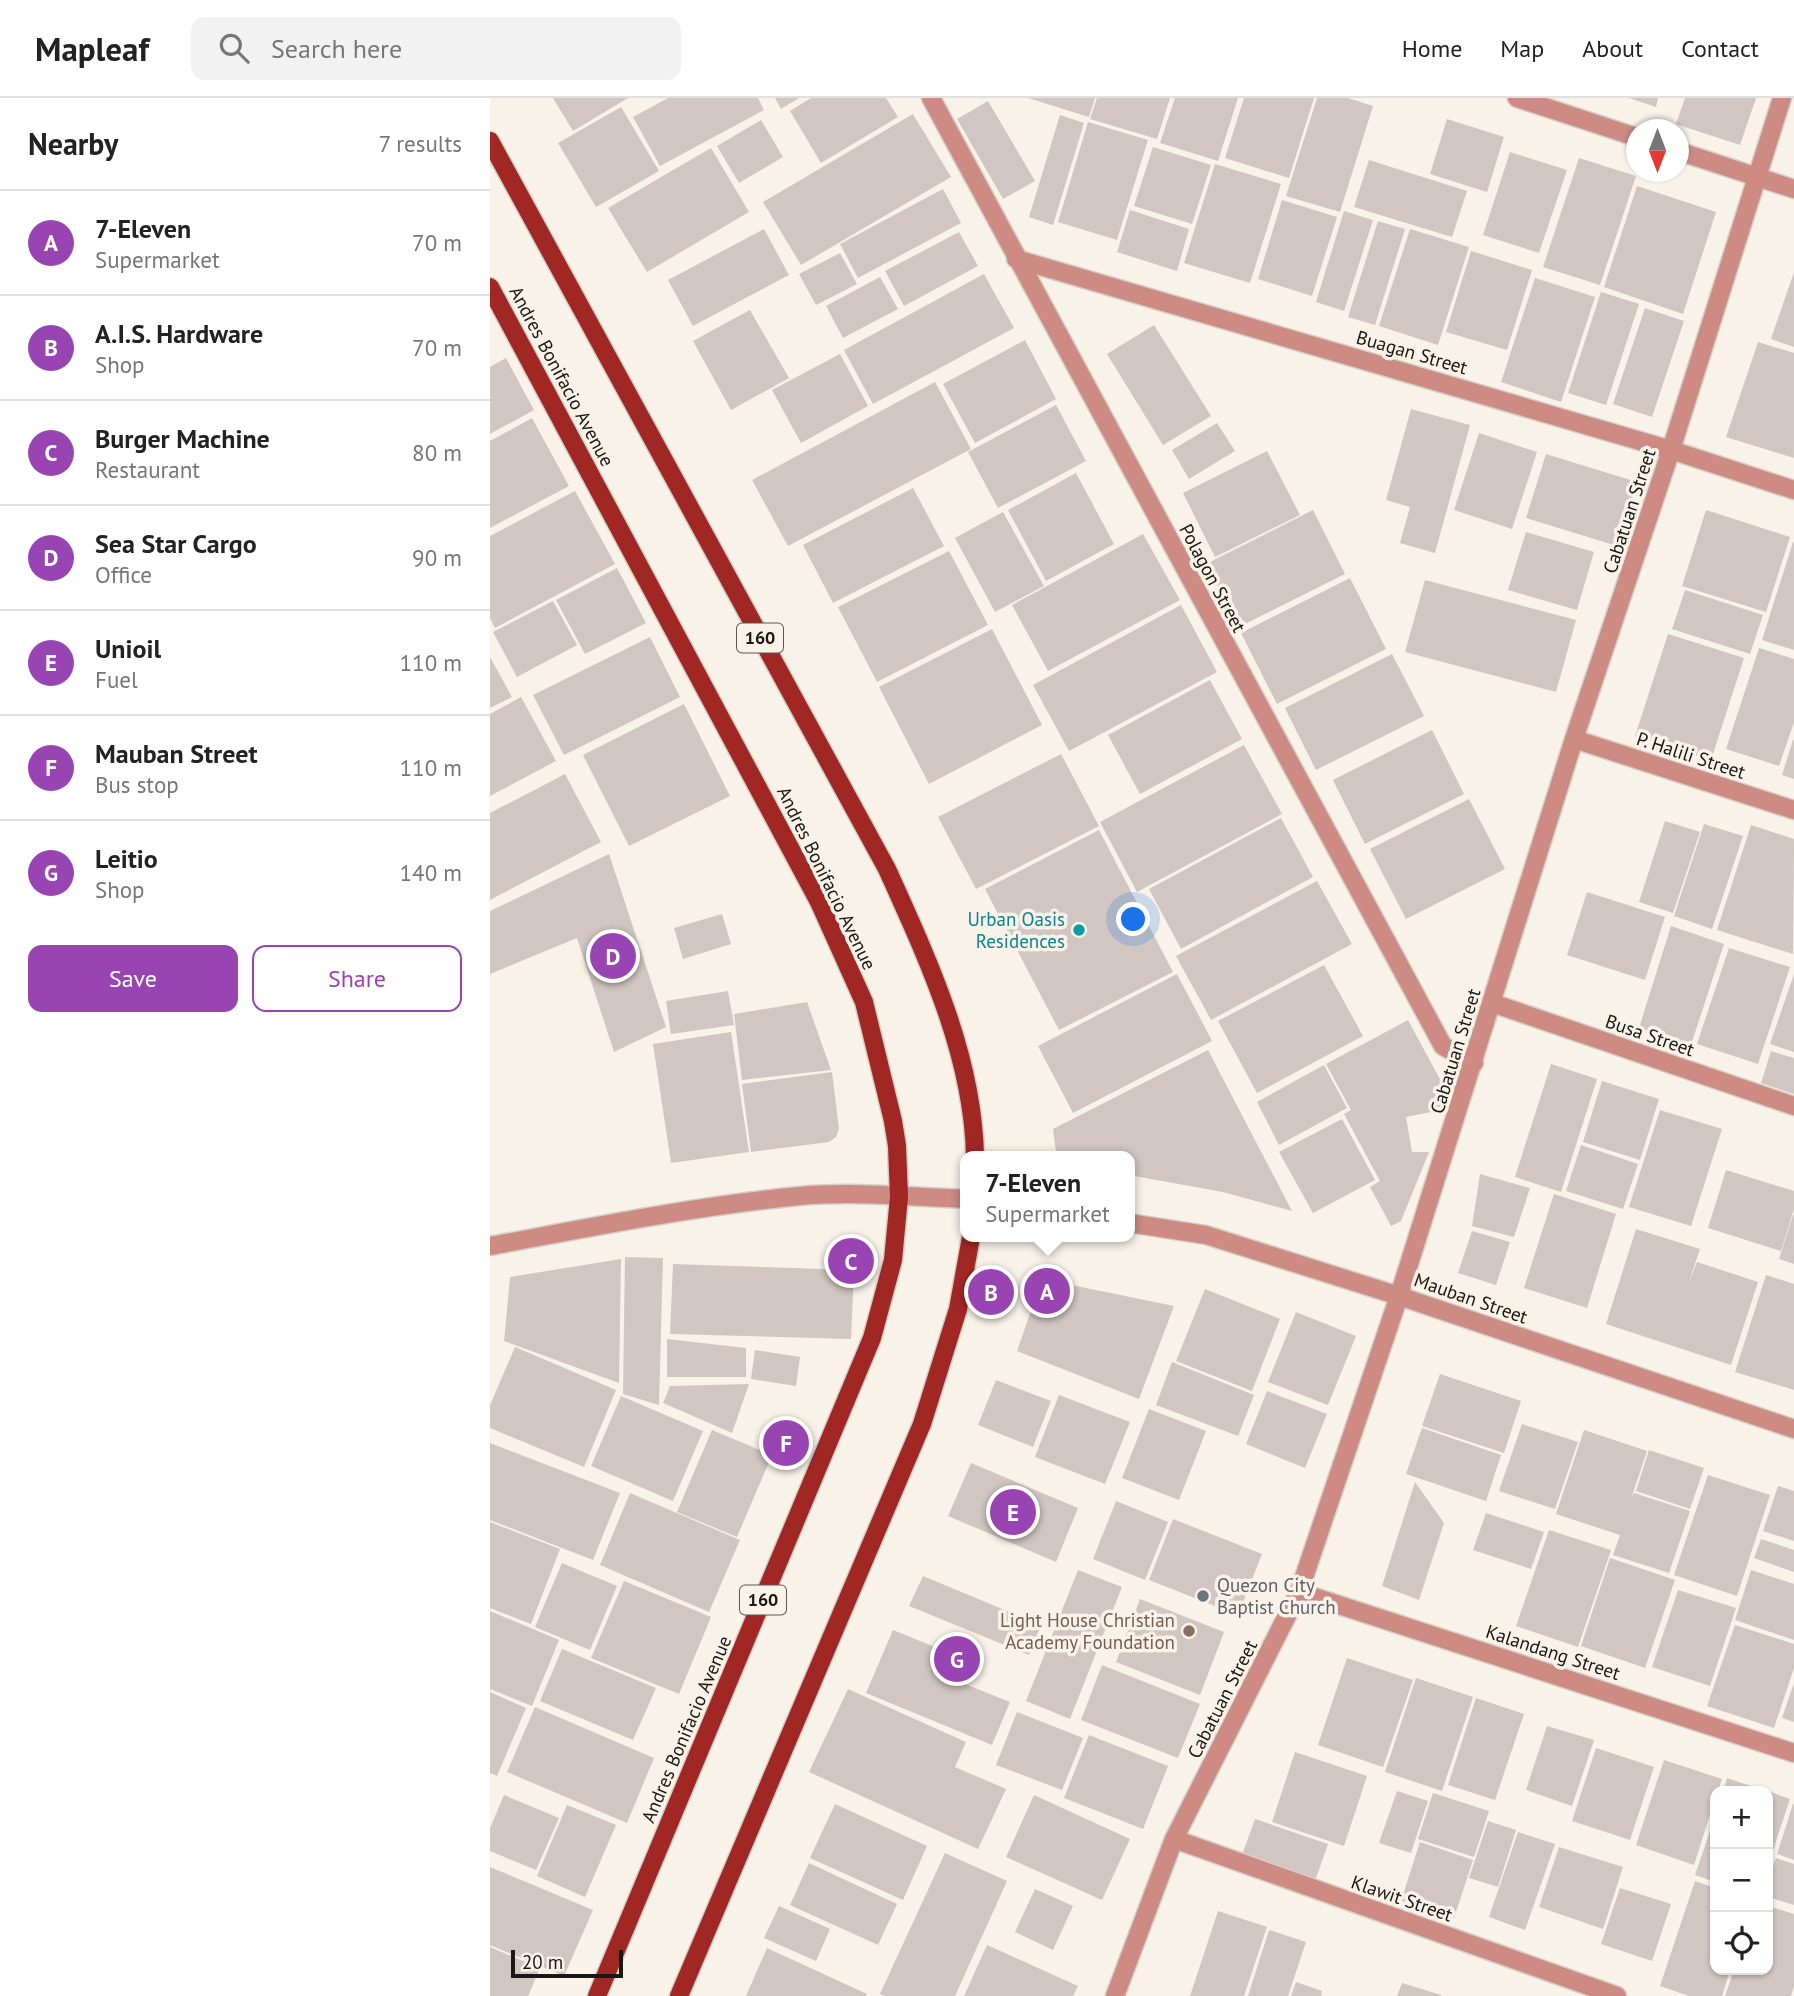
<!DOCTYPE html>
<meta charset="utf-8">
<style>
body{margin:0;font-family:"PT Sans",sans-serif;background:#f2f2f2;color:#222}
.controls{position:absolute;right:21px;bottom:21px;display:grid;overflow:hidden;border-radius:14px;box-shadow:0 2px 5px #0004}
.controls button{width:63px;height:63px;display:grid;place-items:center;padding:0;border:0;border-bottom:2px solid #e0e0e0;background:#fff;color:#222;font:35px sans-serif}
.compass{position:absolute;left:1136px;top:21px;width:63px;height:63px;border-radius:50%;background:#fff;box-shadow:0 2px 5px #0004;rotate:180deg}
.scale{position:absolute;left:21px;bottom:18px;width:112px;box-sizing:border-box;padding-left:7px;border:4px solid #191814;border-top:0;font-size:19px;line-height:24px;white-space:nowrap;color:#191814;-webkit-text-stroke:5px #f8f2e9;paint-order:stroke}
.you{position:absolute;left:644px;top:822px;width:24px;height:24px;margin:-18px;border:5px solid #fff;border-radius:50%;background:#1a73e8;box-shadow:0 0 0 10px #1a73e833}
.badge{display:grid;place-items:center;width:46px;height:46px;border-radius:50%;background:#9944b3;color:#fff;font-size:23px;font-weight:700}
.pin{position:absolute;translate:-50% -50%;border:4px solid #fff;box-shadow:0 2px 7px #0006}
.popup{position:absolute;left:470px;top:1053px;width:175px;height:91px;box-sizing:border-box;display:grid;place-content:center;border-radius:14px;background:#fff;filter:drop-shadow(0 2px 5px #0005);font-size:23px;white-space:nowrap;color:#767676}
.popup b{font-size:26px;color:#222}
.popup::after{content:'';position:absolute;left:50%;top:100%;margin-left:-14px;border:14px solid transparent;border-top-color:#fff}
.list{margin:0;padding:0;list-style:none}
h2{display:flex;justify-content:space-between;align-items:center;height:91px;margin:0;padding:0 28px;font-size:30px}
h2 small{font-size:23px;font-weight:400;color:#767676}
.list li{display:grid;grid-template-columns:46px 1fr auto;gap:21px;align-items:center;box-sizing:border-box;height:105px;padding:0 28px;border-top:2px solid #e0e0e0}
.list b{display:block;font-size:26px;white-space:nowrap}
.list p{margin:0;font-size:23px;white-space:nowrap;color:#767676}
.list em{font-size:23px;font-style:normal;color:#767676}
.actions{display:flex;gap:14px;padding:21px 28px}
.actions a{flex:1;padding:16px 0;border:2px solid #9944b3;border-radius:14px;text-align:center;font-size:24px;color:#9944b3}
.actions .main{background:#9944b3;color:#fff}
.icon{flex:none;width:38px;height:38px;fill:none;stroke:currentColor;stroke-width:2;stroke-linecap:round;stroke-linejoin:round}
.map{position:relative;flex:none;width:1304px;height:1898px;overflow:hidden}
header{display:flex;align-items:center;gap:42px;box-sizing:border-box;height:98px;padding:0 35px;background:#fff;border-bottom:2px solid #e0e0e0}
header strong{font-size:33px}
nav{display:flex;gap:38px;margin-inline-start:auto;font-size:24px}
.search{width:490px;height:63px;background:#f2f2f2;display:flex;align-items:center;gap:18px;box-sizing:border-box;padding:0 24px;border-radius:14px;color:#767676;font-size:26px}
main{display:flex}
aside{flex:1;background:#fff}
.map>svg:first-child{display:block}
</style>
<header>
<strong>Mapleaf</strong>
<div class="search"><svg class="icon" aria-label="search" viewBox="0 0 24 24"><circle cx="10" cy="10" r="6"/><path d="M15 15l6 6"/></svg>Search here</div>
<nav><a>Home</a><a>Map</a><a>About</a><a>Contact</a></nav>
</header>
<main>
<aside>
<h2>Nearby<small>7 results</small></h2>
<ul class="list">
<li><span class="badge">A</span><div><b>7-Eleven</b><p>Supermarket</p></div><em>70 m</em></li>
<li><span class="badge">B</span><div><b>A.I.S. Hardware</b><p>Shop</p></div><em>70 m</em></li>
<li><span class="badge">C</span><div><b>Burger Machine</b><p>Restaurant</p></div><em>80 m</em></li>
<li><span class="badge">D</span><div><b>Sea Star Cargo</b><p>Office</p></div><em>90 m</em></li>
<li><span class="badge">E</span><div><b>Unioil</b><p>Fuel</p></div><em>110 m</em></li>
<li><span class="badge">F</span><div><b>Mauban Street</b><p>Bus stop</p></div><em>110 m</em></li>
<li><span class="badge">G</span><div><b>Leitio</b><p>Shop</p></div><em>140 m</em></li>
</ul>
<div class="actions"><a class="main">Save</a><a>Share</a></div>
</aside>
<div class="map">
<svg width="1304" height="1898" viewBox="0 0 1304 1898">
<rect width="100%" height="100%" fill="#f8f2e9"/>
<g fill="#d1c6c1">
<path d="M63,0H138L83,33Z"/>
<path d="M178,0H268L274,12L170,68L143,19Z"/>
<path d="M285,0H309L291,11Z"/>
<path d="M321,0H396L408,19L331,65L300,13Z"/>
<path d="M538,0H605L599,19Z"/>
<path d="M607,0H680L667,41L600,21Z"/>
<path d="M685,0H748L728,63L670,45Z"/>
<path d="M754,0H824L799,80L735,60Z"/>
<path d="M827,0H858L883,8L850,114L796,98Z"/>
<path d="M1139,0H1168L1166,9Z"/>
<path d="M1195,0H1266L1250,47L1186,26Z"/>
<path d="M498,3L545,83L513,101L467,21Z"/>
<path d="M131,9L169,73L106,109L68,45Z"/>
<path d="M423,16L461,79L311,167L273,104Z"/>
<path d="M570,17L594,25L563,127L539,119Z"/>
<path d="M957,21L1014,39L997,94L940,76Z"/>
<path d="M271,22L293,59L249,85L227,48Z"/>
<path d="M598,24L658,42L627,142L568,124Z"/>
<path d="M663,49L721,67L702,126L644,108Z"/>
<path d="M221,50L259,114L157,174L118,110Z"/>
<path d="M1020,54L1077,72L1049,155L993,137Z"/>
<path d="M1089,60L1146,78L1110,187L1053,169Z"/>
<path d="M879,62L977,93L962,139L864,109Z"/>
<path d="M725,66L791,86L760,185L694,165Z"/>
<path d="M1147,88L1226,114L1193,216L1114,189Z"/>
<path d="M453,91L471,125L368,180L350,146Z"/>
<path d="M792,102L847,119L822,198L768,181Z"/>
<path d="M640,112L699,131L687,173L627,154Z"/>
<path d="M854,113L883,122L854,213L826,204Z"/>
<path d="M888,123L915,131L885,227L858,219Z"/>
<path d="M274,131L299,177L203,228L178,182Z"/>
<path d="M920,131L979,149L948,247L889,228Z"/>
<path d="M469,134L488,168L414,208L395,173Z"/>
<path d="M981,153L1042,172L1017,252L956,234Z"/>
<path d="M350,155L367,186L326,207L309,176Z"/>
<path d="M1304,174V249L1281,241Z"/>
<path d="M494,176L524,230L383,306L354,252Z"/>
<path d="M390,179L408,211L353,240L336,208Z"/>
<path d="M1045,180L1105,199L1071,304L1011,284Z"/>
<path d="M1111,194L1149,206L1116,307L1078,295Z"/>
<path d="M1155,210L1194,223L1162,319L1123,306Z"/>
<path d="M260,212L299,280L241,312L203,243Z"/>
<path d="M664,227L721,318L673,347L617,256Z"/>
<path d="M535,242L566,301L485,345L453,286Z"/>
<path d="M1268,244L1304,255V360L1236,339Z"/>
<path d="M350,256L378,308L311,345L282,292Z"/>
<path d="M16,260L44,312L0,336V269Z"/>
<path d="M445,284L481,351L298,448L262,382Z"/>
<path d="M566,307L596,363L508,410L478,354Z"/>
<path d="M921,311L980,327L945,455L910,445L920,409L896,402Z"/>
<path d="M42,320L79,388L0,430V343Z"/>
<path d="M727,325L745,353L699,381L682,352Z"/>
<path d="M989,335L1047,354L1022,431L964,412Z"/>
<path d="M777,353L810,417L725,459L693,395Z"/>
<path d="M1056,356L1147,384L1127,448L1036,420Z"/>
<path d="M586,375L624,446L556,483L518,412Z"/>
<path d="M423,390L454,448L343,505L313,447Z"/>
<path d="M85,393L125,466L5,530L0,520V438Z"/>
<path d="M823,412L855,476L749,529L716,466Z"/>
<path d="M1216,412L1300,439L1276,514L1192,488Z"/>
<path d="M513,414L554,488L505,514L465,440Z"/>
<path d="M1036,434L1104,454L1087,512L1018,492Z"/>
<path d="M653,436L690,502L558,573L522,507Z"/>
<path d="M1303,444H1304V552L1272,542Z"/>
<path d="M459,453L498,527L387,584L348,509Z"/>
<path d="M127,470L156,525L95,556L66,502Z"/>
<path d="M860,480L896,551L787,606L751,535Z"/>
<path d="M935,482L1086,522L1066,594L915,554Z"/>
<path d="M1195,492L1273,517L1260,556L1182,531Z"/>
<path d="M63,503L87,547L27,579L3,534Z"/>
<path d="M691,507L727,574L579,653L543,587Z"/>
<path d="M502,531L552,627L439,686L389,589Z"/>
<path d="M1178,536L1254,560L1221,662L1145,638Z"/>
<path d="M160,539L190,599L74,657L43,597Z"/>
<path d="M1269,550L1304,561V624L1289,668L1236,651Z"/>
<path d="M902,556L934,618L826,672L795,610Z"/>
<path d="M0,559L22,599L0,610Z"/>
<path d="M720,582L752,641L650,696L618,637Z"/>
<path d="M31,599L66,663L0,698V616Z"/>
<path d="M194,606L240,698L139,748L93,657Z"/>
<path d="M942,632L974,696L875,746L843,682Z"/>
<path d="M1303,642H1304V681L1292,677Z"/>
<path d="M754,647L792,716L647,794L610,724Z"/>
<path d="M571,656L609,728L486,791L448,719Z"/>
<path d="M75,676L111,744L0,802V715Z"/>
<path d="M979,701L1015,771L916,821L880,751Z"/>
<path d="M791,720L823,779L691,851L659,791Z"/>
<path d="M1175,723L1210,734L1183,815L1149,804Z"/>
<path d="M1214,726L1253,738L1222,831L1184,818Z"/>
<path d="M1261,727L1304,741L1303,856L1227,832Z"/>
<path d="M609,732L683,874L569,932L495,791Z"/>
<path d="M119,756L176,929L124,954L87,840L0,876V813Z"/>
<path d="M827,783L862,846L721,922L686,858Z"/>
<path d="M1097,794L1175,819L1155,882L1077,857Z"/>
<path d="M232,816L241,846L193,861L184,830Z"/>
<path d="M1181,828L1234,846L1201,947L1149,930Z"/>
<path d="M1239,850L1300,869L1268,966L1207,946Z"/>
<path d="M834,867L873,938L767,995L728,923Z"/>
<path d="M687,876L722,943L583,1015L548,948Z"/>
<path d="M1304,876V954L1280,946Z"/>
<path d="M238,893L244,927L181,936L176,903Z"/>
<path d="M317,904L341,972L252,982L244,916Z"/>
<path d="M918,922L958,996L956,1011L916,1019L922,1054H939L911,1123L901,1128L880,1089L890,1083L854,1016L861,1012L836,966Z"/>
<path d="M241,934L259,1054L181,1065L163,946Z"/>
<path d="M718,952L802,1113L733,1094L639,1077V1058H571L566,1054L563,1031Z"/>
<path d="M1281,953L1304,960V996L1271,985Z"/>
<path d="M1061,966L1107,981L1071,1094L1025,1079Z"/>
<path d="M834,967L857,1010L789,1047L767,1004Z"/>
<path d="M342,974L349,1031L346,1039L339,1044L261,1054L252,986Z"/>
<path d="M1112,983L1169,1001L1150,1062L1093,1044Z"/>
<path d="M1170,1012L1232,1031L1201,1128L1139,1109Z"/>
<path d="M852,1021L885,1082L823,1115L789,1054Z"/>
<path d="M1091,1047L1148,1066L1133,1111L1076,1093Z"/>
<path d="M1236,1072L1304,1093V1111L1291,1153L1218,1130Z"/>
<path d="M990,1076L1040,1090L1024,1139L982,1128Z"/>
<path d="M1064,1096L1126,1116L1097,1210L1034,1190Z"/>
<path d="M1303,1117H1304V1166L1289,1161Z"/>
<path d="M1146,1131L1210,1151L1198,1187L1207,1164L1268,1184L1241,1267L1116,1226Z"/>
<path d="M982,1133L1020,1144L1006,1187L968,1175Z"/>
<path d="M135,1159L173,1160L169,1307L133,1296Z"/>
<path d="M131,1161L129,1285L14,1243L20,1179Z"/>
<path d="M183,1166L364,1172L361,1241L180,1236Z"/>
<path d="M1276,1177L1304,1186V1292L1245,1274Z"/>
<path d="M552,1181L684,1208L649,1301L527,1253Z"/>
<path d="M715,1191L790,1221L762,1293L686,1263Z"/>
<path d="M806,1214L866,1238L838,1307L778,1284Z"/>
<path d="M177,1241L256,1250V1279H177Z"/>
<path d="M25,1249L126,1292L94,1369L0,1330V1307Z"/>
<path d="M265,1252L310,1259L306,1288L261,1281Z"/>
<path d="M682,1264L764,1297L748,1338L666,1307Z"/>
<path d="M950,1276L1031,1303L1014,1355L932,1328Z"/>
<path d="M506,1282L561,1303L543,1349L488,1327Z"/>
<path d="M259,1286L242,1335L173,1305L180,1288Z"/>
<path d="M777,1293L837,1316L815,1370L756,1346Z"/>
<path d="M569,1297L640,1324L615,1386L545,1359Z"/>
<path d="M131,1298L213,1333L183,1403L101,1368Z"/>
<path d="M659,1311L716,1333L689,1402L632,1380Z"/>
<path d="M1032,1326L1088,1344L1065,1411L1009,1393Z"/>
<path d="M932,1330L1011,1357L996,1403L916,1376Z"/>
<path d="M222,1332L282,1357L247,1439L187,1414Z"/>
<path d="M1094,1332L1157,1353L1141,1401L1144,1395L1200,1413L1179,1475L1123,1457L1130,1437L1066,1416Z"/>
<path d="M0,1345L130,1395L103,1462L0,1422Z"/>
<path d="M1159,1352L1214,1370L1200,1411L1146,1393Z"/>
<path d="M481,1365L588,1410L566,1464L458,1418Z"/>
<path d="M1218,1377L1280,1397L1247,1498L1184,1477Z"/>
<path d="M925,1384L954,1425L929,1502L892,1488Z"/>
<path d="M1288,1388L1304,1393V1443L1273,1433Z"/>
<path d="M140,1395L250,1442L219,1514L110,1467Z"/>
<path d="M626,1403L678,1424L655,1482L603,1461Z"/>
<path d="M996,1415L1054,1434L1041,1471L983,1452Z"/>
<path d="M683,1421L772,1456L748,1517L659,1482Z"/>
<path d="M0,1424L70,1451L41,1526L0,1510Z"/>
<path d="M1059,1432L1121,1452L1088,1549L1026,1528Z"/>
<path d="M1271,1441L1304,1452V1474L1264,1460Z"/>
<path d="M1120,1460L1185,1482L1155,1570L1091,1548Z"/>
<path d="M72,1465L127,1488L100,1552L45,1529Z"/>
<path d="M588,1472L632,1489L580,1621L536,1603Z"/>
<path d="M1261,1472L1304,1486V1542L1245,1522Z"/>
<path d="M433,1478L551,1527L539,1557L419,1508Z"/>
<path d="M134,1483L221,1519L189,1596L101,1560Z"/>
<path d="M1188,1492L1246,1510L1220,1588L1162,1569Z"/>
<path d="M650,1501L734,1534L710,1597L626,1564Z"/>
<path d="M0,1513L69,1542L42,1608L0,1591Z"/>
<path d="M1245,1527L1304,1546V1570L1284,1630L1217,1608Z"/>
<path d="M403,1532L484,1565L475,1586L520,1604L502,1647L376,1595Z"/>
<path d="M72,1551L166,1590L143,1642L50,1603Z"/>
<path d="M857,1560L923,1582L893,1669L828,1647Z"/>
<path d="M612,1567L710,1606L688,1660L591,1622Z"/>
<path d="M926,1580L983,1599L952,1693L895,1674Z"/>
<path d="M1304,1585V1624L1292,1620Z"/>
<path d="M358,1591L476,1644L465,1669L516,1691L488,1751L319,1674Z"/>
<path d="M0,1594L36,1610L7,1678L0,1675Z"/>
<path d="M986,1600L1034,1616L1005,1702L958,1687Z"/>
<path d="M45,1609L164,1660L137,1725L17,1674Z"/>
<path d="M527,1614L593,1640L572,1692L506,1667Z"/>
<path d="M1057,1628L1104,1642L1082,1708L1036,1692Z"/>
<path d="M599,1637L678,1668L653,1731L574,1700Z"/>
<path d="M1106,1650L1164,1669L1140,1742L1082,1723Z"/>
<path d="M805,1654L877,1678L854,1748L782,1724Z"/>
<path d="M1174,1662L1232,1681L1228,1693H1225V1701L1204,1767L1146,1747Z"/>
<path d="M1237,1680L1276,1693H1233Z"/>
<path d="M907,1693L938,1703L921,1755L889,1745Z"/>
<path d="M1278,1693L1300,1701L1278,1767Z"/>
<path d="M943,1695L999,1713L984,1759L928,1741Z"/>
<path d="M14,1697L69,1720L46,1772L0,1753V1730Z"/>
<path d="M544,1697L640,1741L612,1802L516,1759Z"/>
<path d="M345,1706L437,1748L413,1802L320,1760Z"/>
<path d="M1303,1706H1304V1762L1287,1756Z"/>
<path d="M77,1707L126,1727L95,1799L47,1778Z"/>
<path d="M1225,1718V1784L1205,1777Z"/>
<path d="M765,1721L838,1746L825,1783L752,1757Z"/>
<path d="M998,1723L1026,1732L1008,1789L979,1780Z"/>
<path d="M1028,1734L1065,1746L1035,1832L999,1819Z"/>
<path d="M930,1744L983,1762L964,1820L911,1803Z"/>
<path d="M1069,1749L1133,1769L1113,1831L1049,1809Z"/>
<path d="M455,1755L517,1783L465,1898H395L390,1896Z"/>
<path d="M1286,1760L1304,1766V1807L1278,1799V1783Z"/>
<path d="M319,1765L407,1806L388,1847L300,1807Z"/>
<path d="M0,1769L103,1812L74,1878L0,1847Z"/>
<path d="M1205,1783L1225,1790V1872H1240L1232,1898H1199L1170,1888Z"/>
<path d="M1130,1790L1181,1806L1162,1863L1111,1846Z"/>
<path d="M545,1791L583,1808L563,1852L525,1834Z"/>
<path d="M289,1808L340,1831L326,1863L274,1840Z"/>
<path d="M1278,1808L1304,1816V1888L1301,1898H1235L1244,1872H1278Z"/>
<path d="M728,1813L777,1829L754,1898H700Z"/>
<path d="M779,1832L816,1844L798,1898H758Z"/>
<path d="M497,1847L588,1888L583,1898H474Z"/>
<path d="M0,1849L50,1870L38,1898H0Z"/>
<path d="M277,1850L377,1896L376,1898H256Z"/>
<path d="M806,1884L832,1893L831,1898H801Z"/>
<path d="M912,1885L951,1897V1898H907Z"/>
</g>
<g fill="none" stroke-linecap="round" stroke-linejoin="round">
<g stroke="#d4cfc7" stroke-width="21">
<g id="minor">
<path d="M441,0L953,948L984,965"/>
<path d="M1027,0L1146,39"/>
<path d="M1188,53L1304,91"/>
<path d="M526,161L1181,352L1304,392"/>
<path d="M1084,641L1304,712"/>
<path d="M1002,905L1304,1008"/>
<path d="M639,1125L716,1137L909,1198L1304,1331"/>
<path d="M0,1148C103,1129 206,1108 310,1098C364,1093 420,1099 475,1101"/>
<path d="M809,1494L1304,1655"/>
<path d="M684,1741L1127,1898"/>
<path d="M625,1898L684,1741L809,1494L909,1198L1084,641L1181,352L1292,0"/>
</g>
</g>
<g stroke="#d4cfc7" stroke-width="21">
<g id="major">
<path d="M0,43L397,771C438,862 483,957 485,1058"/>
<path d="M0,189L329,804L374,904L403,1023L407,1048L409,1099L403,1162L382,1240L107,1898"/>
<path d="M189,1898L432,1326L468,1211L481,1139"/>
</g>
</g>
<use href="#minor" stroke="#ce8b83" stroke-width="18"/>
<use href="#major" stroke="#a02724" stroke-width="18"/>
</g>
<circle fill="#0f9aa8" stroke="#f8f2e9" stroke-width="2.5" cx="589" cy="832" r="7"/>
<circle fill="#6b7280" stroke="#f8f2e9" stroke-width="2.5" cx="713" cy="1498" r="7"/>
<circle fill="#8d6e63" stroke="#f8f2e9" stroke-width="2.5" cx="699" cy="1533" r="7"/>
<g text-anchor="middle" stroke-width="7" stroke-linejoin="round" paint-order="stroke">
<g fill="#f8f2e9" stroke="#5c5954" stroke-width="2">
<rect x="247" y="525.5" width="46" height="29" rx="5"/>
<rect x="250" y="1487.5" width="46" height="29" rx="5"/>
</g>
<g font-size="18" font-weight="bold" fill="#191814">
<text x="270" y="546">160</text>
<text x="273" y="1508">160</text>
</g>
<g font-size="19" fill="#191814" stroke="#f8f2e9">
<text transform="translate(922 254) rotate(16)" y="7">Buagan Street</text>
<text transform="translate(72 278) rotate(62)" y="7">Andres Bonifacio Avenue</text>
<text transform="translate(1139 413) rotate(-72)" y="7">Cabatuan Street</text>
<text transform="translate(723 480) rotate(62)" y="7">Polagon Street</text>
<text transform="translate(1201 657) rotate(18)" y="7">P. Halili Street</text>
<text transform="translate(337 780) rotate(64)" y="7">Andres Bonifacio Avenue</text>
<text transform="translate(1160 937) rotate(19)" y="7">Busa Street</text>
<text transform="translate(965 953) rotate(-73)" y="7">Cabatuan Street</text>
<text transform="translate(981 1200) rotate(19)" y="7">Mauban Street</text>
<text transform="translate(1063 1554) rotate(18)" y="7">Kalandang Street</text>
<text transform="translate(732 1601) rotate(-63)" y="7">Cabatuan Street</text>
<text transform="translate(196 1631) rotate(-67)" y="7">Andres Bonifacio Avenue</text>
<text transform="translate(912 1800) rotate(19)" y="7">Klawit Street</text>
</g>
<g font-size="19" fill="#0d838f" stroke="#f8f2e9" text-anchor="end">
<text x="575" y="828">Urban Oasis<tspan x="575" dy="22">Residences</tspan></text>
</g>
<g font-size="19" fill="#5b616d" stroke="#f8f2e9" text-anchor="start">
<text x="727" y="1494">Quezon City<tspan x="727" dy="22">Baptist Church</tspan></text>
</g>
<g font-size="19" fill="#785e54" stroke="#f8f2e9" text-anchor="end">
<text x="685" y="1529">Light House Christian<tspan x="685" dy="22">Academy Foundation</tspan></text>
</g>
</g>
</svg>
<div class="controls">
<button>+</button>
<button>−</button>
<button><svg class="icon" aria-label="locate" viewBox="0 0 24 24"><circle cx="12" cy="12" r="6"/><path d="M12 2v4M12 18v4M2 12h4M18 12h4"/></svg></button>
</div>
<svg class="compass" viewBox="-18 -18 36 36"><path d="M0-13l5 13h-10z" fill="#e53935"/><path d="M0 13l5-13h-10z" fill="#767676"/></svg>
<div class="scale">20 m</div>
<div class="you"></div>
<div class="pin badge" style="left:557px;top:1193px">A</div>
<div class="popup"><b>7-Eleven</b>Supermarket</div>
<div class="pin badge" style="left:501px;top:1194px">B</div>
<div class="pin badge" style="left:361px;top:1163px">C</div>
<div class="pin badge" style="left:123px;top:858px">D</div>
<div class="pin badge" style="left:523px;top:1414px">E</div>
<div class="pin badge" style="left:296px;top:1345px">F</div>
<div class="pin badge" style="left:467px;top:1561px">G</div>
</div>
</main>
